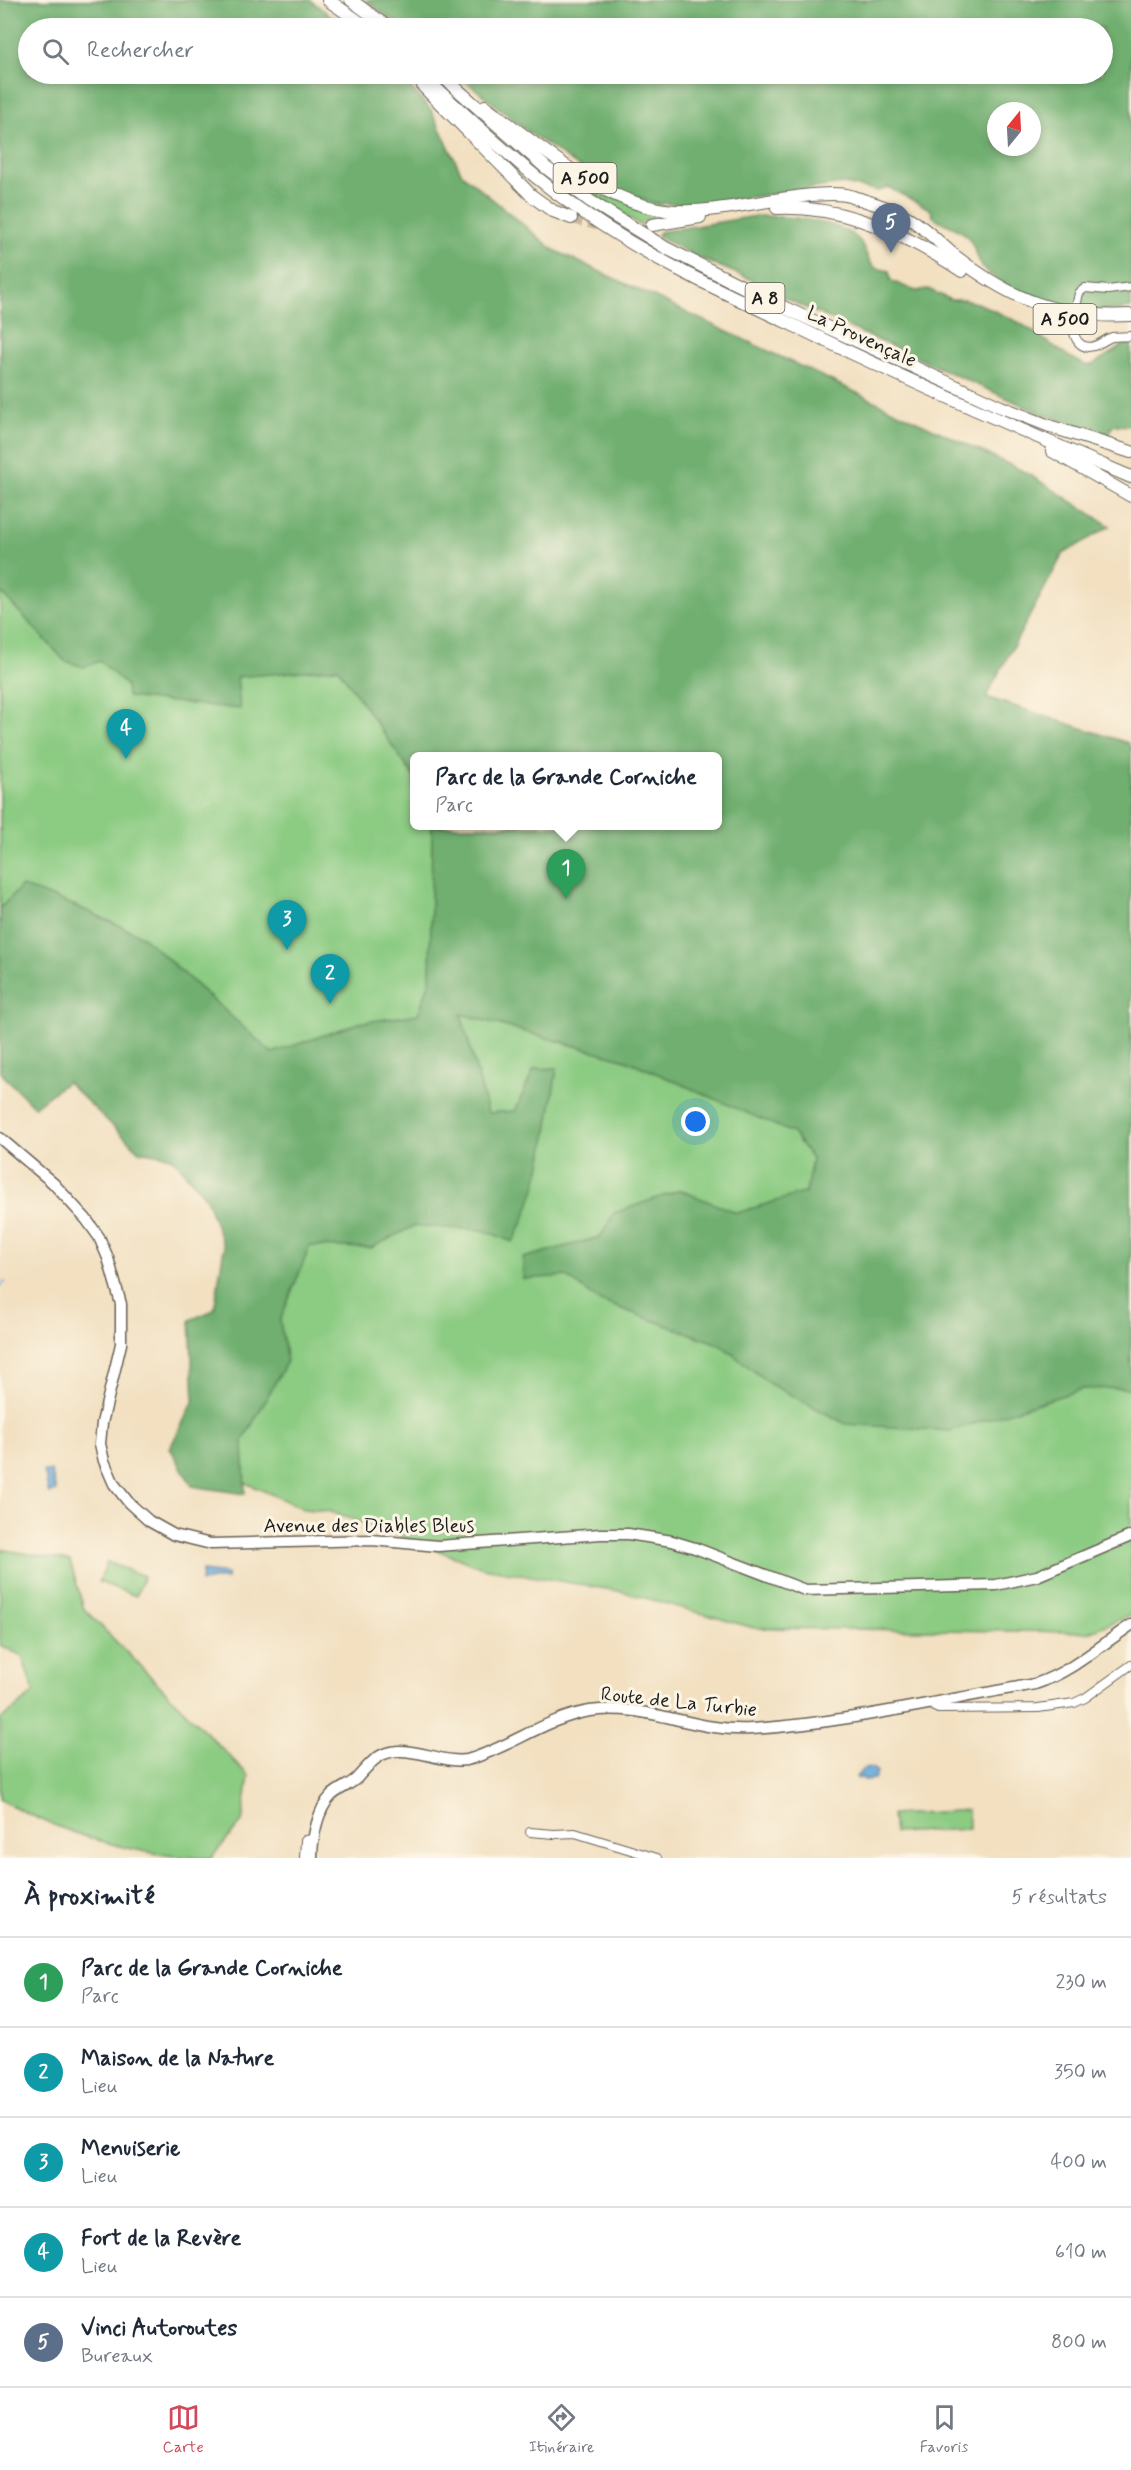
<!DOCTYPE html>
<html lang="fr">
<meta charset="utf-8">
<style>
body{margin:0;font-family:Mynerve,sans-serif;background:#f2f2f3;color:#1f2937}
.compass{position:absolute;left:987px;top:102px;width:54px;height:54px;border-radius:50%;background:#fff;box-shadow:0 3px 9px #0003;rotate:18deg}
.you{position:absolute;left:696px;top:1122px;width:21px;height:21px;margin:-15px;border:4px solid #fff;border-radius:50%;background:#1a73e8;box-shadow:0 0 0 9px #1a73e833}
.badge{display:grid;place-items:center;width:39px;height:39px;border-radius:50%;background:#d1495b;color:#fff;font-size:20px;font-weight:700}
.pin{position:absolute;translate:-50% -50px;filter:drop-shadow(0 2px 3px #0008)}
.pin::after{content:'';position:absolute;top:32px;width:21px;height:18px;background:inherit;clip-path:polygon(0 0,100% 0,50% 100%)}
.popup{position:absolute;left:410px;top:752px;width:312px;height:78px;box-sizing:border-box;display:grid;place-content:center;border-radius:9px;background:#fff;filter:drop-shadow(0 2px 4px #0005);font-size:20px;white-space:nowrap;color:#747a83}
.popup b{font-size:22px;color:#1f2937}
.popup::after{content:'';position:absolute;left:50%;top:100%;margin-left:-12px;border:12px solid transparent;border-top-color:#fff}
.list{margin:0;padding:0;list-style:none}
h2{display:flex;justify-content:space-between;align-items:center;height:78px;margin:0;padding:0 24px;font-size:26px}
h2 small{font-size:20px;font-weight:400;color:#747a83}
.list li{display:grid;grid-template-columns:39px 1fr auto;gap:18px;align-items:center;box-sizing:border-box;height:90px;padding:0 24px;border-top:2px solid #e0e1e3}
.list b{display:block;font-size:22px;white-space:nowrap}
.list p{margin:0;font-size:20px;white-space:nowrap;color:#747a83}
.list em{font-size:20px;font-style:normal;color:#747a83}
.icon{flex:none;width:33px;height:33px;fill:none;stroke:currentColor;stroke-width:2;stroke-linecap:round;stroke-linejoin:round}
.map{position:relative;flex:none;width:1131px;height:1858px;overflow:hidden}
.search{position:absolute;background:#fff;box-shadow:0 3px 9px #0003;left:18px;right:18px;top:18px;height:66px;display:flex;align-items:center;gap:15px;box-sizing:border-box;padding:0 21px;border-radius:33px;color:#747a83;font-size:22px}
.sheet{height:528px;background:#fff}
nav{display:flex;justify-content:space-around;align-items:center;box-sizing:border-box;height:84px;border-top:2px solid #e0e1e3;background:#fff;font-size:16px;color:#747a83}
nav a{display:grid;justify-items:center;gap:3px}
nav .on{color:#d1495b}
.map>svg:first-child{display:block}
</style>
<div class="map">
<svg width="1131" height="1858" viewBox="0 0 1131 1858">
<rect width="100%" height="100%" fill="#fcf5e5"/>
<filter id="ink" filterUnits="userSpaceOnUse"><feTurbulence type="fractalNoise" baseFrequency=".0167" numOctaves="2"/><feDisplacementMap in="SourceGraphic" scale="12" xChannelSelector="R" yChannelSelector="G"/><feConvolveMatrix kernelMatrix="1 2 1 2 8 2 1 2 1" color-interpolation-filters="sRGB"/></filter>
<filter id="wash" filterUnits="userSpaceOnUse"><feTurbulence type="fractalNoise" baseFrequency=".008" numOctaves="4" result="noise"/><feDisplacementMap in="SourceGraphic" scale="24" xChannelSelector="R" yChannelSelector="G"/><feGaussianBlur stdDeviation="1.35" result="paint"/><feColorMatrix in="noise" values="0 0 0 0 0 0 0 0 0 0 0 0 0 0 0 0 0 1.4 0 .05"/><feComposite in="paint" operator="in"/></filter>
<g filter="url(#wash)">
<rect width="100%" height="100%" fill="#f2e0c1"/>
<g fill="#8bcb82" stroke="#54744f" stroke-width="1.5" fill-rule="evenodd">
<path d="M0,0H281L28,28V74L973,698L1131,777V1615L1089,1632L754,1628L624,1592L483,1568L388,1531L327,1511L304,1509L179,1453L237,1309L216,1194L0,1022ZM414,756H718V826H414Z"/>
<path d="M565,169L689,216L645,221L644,228L564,174Z"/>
<path d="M0,1549L70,1561L84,1609L249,1776L242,1822L211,1858C142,1858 59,1833 0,1799V1720L34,1693L22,1656L0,1645Z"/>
<path d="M107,1562L144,1576L136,1596L99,1582Z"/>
<path d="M968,1810L969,1829L894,1833L892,1815Z"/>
</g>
<g fill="#70af70" stroke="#466646" stroke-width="1.5" fill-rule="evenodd">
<path d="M0,0H310L347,28H28V74H398L431,110L462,174L554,250L1027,473L1110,526L1063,554L986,697L1128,743L1131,748V1388L1082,1389L951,1431L846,1424L770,1384L721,1345L600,1301L566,1276L523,1279V1258L600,1237L614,1213L680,1190L737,1213L806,1192L812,1159L793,1133L626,1060L461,1014L488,1113L515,1111L534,1069L557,1068C547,1127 543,1188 513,1242L483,1230L414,1226L371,1248L310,1246L280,1321L287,1361L243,1441L245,1494L192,1486L170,1448L194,1400L190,1320L214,1310L224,1247L206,1198L172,1157L139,1151L67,1082L34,1107L0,1072V908L22,886L76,906L142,936L272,1053L359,1023L418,1014L430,981L432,826H718V756H414V777L338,668L237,677L240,709L127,697L126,685L100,661L84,667L65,661L0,591Z"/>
<path d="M366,0H1131V308C1091,316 1017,299 986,271C976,262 976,245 966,235C957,227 942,224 934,217C928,211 936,215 929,209C917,201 901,195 888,187L879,191L843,184L704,204L684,205L652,202L612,188L597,179L527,131L457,74H1102V28H403ZM996,111H1032V147H996Z"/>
<path d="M756,216C784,216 839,219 859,240C866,247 867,264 876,268C879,269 885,270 889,271L891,281L916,291L928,289L951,300H965L980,304L1020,323L1070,357L1085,365H1092L1125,344L1131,343V426L1113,425L1109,435L1044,415L760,287L750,279L697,257L657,236L659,232Z"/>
</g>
<g fill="#66a8da" stroke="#41627b" stroke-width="1.5">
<path d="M44,1471H51L56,1491L49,1494Z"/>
<path d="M202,1571L227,1574V1579H212L201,1582Z"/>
<path d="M873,1768L877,1772L874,1779L864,1780L862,1777L858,1779L856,1777L863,1769Z"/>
</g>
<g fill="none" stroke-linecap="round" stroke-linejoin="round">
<path stroke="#66a8da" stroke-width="2" d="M0,1286L5,1282"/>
</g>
</g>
<g filter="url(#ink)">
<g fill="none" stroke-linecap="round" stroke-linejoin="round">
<path stroke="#c7b9a0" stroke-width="12" stroke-dasharray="12 6" stroke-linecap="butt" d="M571,218L597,224L652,225"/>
<g stroke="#676156" stroke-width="10">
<g id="minor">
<path d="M1076,307L1079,293L1085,288L1108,290L1131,287"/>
<path d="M1074,327C1073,339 1081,350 1094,346C1101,344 1105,339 1112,337C1118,336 1125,337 1131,336"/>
<path d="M932,1702L934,1707L938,1709L1038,1708L1074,1703L1085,1698L1131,1665"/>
<path d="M530,1832L554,1834L575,1833L657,1858"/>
<path d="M304,1858L305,1840L314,1839"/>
</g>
</g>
<g stroke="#676156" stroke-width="13">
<g id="major">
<path d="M0,1138L53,1183L86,1219L99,1237L108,1258L121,1304V1344L102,1423L100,1444L104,1461L114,1484L129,1503L149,1521L174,1535L211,1544L372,1540L438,1546L601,1534H628L672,1541L695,1548L805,1590L996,1585L1037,1576L1131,1536"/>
<path d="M312,1858C312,1840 317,1810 331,1796C338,1789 350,1785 357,1778C370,1764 377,1752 398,1751C421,1750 444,1763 467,1760C509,1748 546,1718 590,1711C645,1702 697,1733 752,1729C846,1723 942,1700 1035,1684C1071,1672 1100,1646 1131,1625"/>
</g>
</g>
<g stroke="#676156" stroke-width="14">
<g id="highway">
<path d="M328,0L368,28"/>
<path d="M351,0L389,28"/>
<path d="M420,74C473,121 524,172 583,212C649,258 722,292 795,326C906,380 1018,429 1131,477"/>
<path d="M440,74L545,167L590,201L666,248L783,307L1001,407L1052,427L1131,452"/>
<path d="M423,86L532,196L553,211L571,218"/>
<path d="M485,106C537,144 599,201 665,210C687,213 710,210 732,207C759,203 827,189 850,196C868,202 889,207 905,216C924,226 939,243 955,256C1012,300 1058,319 1131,315"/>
<path d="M777,208C844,205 908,235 962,271"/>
<path d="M652,225L700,217"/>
<path d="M1052,451L1131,496"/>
</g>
</g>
<use href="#minor" stroke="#fff" stroke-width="8"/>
<use href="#major" stroke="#fff" stroke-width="10"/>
<use href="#highway" stroke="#fff" stroke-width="12"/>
</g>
</g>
<g text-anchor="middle" stroke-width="6" stroke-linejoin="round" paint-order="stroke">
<g fill="#fcf5e5" stroke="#5f5d58" stroke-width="1.5">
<rect x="553.5" y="163" width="63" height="30" rx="4.5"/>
<rect x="745.5" y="283" width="39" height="30" rx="4.5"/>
<rect x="1033.5" y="304" width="63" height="30" rx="4.5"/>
</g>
<g font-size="18" font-weight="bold" fill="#1c1c1c">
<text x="585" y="184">A 500</text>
<text x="765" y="304">A 8</text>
<text x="1065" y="325">A 500</text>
</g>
<g font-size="20" fill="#1c1c1c" stroke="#fcf5e5">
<text transform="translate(862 336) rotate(25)" y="7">La Provençale</text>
<text x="369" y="1532">Avenue des Diables Bleus</text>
<text transform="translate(679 1701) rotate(6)" y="7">Route de La Turbie</text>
</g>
</g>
</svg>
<svg class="compass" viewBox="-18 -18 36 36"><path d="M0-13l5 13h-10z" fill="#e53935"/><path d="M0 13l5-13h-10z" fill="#747a83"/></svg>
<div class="you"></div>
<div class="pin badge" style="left:566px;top:899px;background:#2e9e5b">1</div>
<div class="popup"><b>Parc de la Grande Corniche</b>Parc</div>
<div class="pin badge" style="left:330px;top:1004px;background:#0f9aa8">2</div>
<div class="pin badge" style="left:287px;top:950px;background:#0f9aa8">3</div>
<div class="pin badge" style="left:126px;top:759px;background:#0f9aa8">4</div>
<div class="pin badge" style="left:891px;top:253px;background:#5c6f8a">5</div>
<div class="search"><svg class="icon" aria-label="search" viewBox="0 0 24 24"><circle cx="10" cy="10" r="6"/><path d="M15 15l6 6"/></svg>Rechercher</div>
</div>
<section class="sheet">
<h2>À proximité<small>5 résultats</small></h2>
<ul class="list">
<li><span class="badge" style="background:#2e9e5b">1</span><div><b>Parc de la Grande Corniche</b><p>Parc</p></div><em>230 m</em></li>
<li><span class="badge" style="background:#0f9aa8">2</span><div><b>Maison de la Nature</b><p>Lieu</p></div><em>350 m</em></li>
<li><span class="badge" style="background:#0f9aa8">3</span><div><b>Menuiserie</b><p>Lieu</p></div><em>400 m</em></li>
<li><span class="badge" style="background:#0f9aa8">4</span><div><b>Fort de la Revère</b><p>Lieu</p></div><em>610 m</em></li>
<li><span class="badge" style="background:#5c6f8a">5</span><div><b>Vinci Autoroutes</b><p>Bureaux</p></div><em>800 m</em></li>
</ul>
</section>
<nav>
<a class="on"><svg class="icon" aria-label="map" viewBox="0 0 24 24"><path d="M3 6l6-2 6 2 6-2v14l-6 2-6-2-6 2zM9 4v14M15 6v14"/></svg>Carte</a>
<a><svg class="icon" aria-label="directions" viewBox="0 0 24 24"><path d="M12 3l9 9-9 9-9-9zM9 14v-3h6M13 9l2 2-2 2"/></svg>Itinéraire</a>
<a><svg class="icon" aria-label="saved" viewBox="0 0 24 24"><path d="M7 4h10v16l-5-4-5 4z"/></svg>Favoris</a>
</nav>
